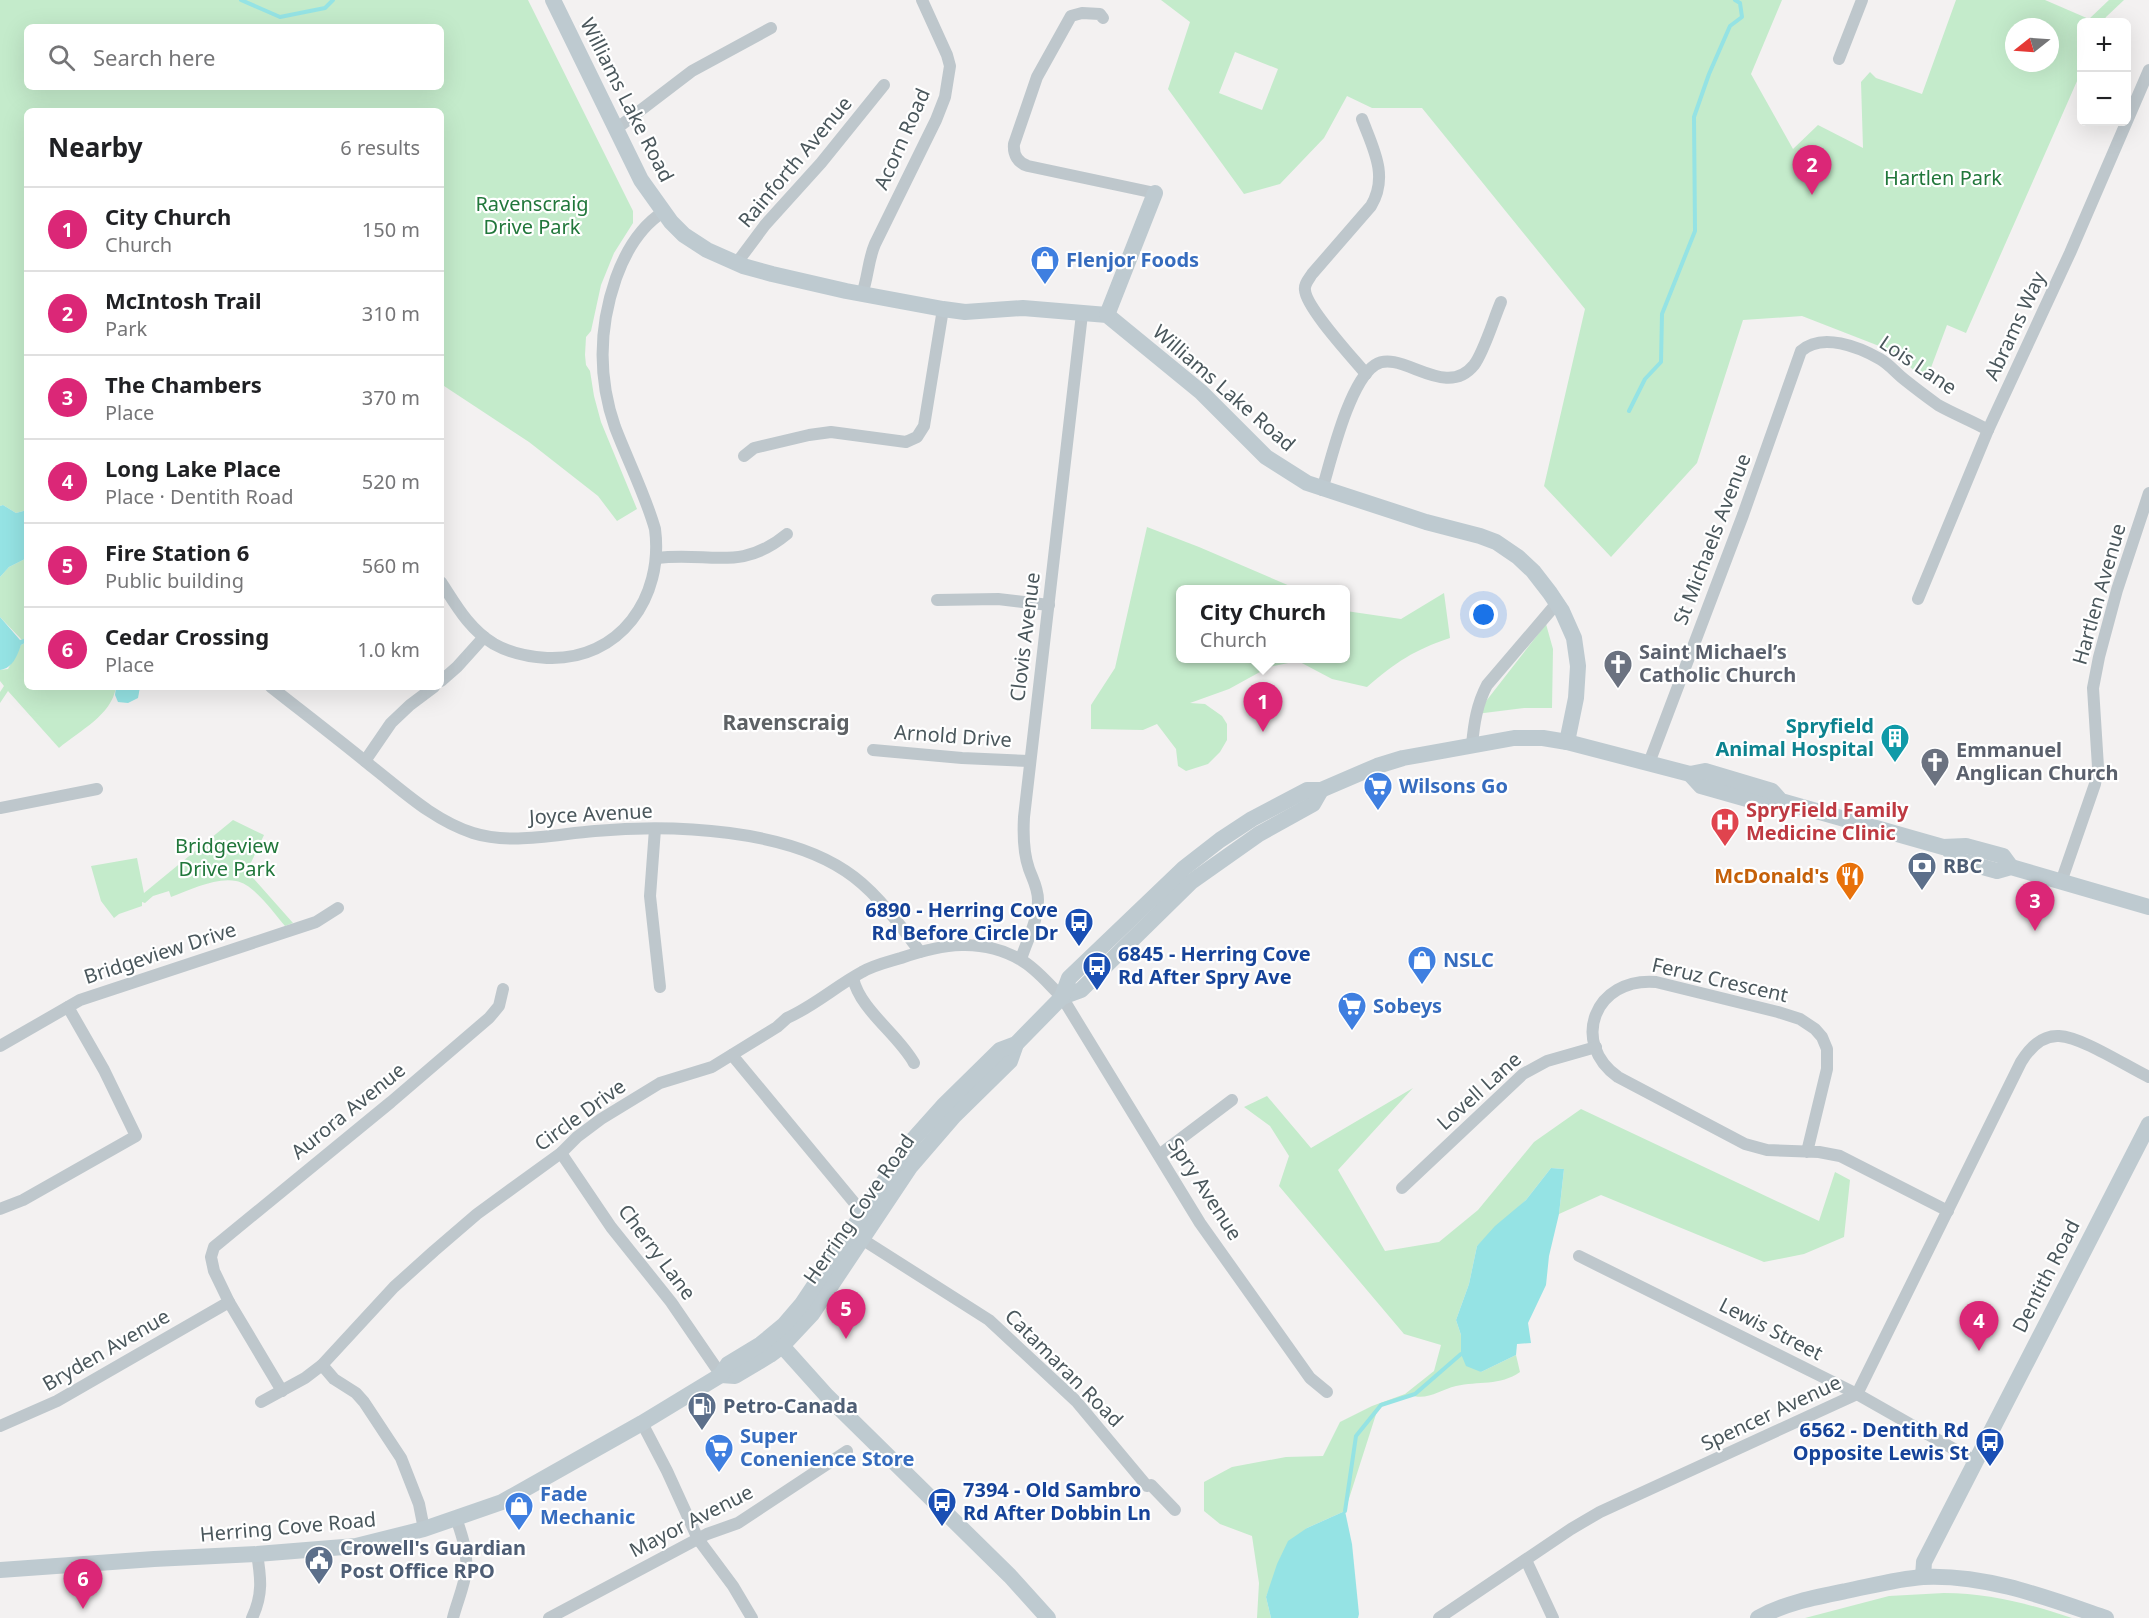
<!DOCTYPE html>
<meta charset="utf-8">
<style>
body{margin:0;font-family:"Noto Sans",sans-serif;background:#f6f6f6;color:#202124}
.controls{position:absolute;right:18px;top:18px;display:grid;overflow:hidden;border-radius:9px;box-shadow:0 6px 24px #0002}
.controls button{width:54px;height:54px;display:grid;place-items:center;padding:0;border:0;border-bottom:2px solid #e0e0e0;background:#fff;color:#202124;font:30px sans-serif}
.compass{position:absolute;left:2005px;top:18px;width:54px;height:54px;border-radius:50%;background:#fff;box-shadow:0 6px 24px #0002;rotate:253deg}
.you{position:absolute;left:1484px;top:615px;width:21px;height:21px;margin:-15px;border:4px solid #fff;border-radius:50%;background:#1a73e8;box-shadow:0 0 0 9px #1a73e833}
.badge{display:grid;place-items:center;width:39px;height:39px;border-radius:50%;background:#db2777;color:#fff;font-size:20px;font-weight:700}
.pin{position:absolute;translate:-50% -50px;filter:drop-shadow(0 2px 3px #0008)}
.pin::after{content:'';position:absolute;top:32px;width:21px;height:18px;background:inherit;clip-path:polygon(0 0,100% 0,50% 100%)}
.popup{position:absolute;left:1176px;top:585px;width:174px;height:78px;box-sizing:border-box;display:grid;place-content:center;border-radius:9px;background:#fff;filter:drop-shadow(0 2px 4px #0005);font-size:20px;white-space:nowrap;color:#757577}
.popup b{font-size:22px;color:#202124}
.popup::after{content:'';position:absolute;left:50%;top:100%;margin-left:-12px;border:12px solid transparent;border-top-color:#fff}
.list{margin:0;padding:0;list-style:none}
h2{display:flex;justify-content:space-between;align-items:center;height:78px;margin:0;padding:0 24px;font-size:26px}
h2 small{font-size:20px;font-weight:400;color:#757577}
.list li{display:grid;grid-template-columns:39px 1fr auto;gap:18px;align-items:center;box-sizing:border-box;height:84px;padding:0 24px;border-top:2px solid #e0e0e0}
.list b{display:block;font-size:22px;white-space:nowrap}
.list p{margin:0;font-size:20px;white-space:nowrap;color:#757577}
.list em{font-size:20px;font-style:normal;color:#757577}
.icon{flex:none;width:33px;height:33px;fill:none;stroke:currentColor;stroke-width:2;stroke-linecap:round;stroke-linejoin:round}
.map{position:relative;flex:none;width:2149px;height:1618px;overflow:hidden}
.search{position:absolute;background:#fff;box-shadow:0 6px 24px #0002;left:24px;top:24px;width:420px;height:66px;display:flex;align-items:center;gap:15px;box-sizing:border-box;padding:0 21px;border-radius:9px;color:#757577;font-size:22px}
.panel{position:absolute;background:#fff;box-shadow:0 6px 24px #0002;left:24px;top:108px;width:420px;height:582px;border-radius:9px}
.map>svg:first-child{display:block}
</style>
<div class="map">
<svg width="2149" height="1618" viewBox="0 0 2149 1618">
<rect width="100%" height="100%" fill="#f3f1f1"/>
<g fill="#c4ebcb" fill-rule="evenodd">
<path d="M0,0H528L633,211V223L614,253L601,285L591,331L586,337L585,355L586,365L590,371L594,396L601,422L637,509L617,521L598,496L529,442L441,384V111H27V510L16,513L3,505L0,506ZM27,27H441V87H27Z"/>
<path d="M1161,0H1782L1751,74L1793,149L1818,125L1863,148L1861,82L1870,72L1876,78L1922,94L1956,0H2045L2089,19L2109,0H2124L2106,17L2103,22H2082L2081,72L1966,333L1947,325L1926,381L1892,351L1802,316L1743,320L1697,463L1611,557L1544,486L1585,309L1422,108H1372L1347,96L1324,138L1280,184L1244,194L1168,89L1190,22ZM2014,27H2050V63H2014ZM1235,52L1278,69L1262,110L1219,93Z"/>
<path d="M1147,527L1199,547L1297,589L1180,590V658H1346V611L1401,619L1444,593L1450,638C1414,650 1396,662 1367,687L1332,679L1298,661L1269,667L1229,689L1190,703L1205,704L1222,716L1227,724V740L1220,752L1208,764L1186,771L1178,766L1176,749L1157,724L1143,730L1091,729V705L1115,668Z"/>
<path d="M27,558V638L22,640L0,617V577L9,567Z"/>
<path d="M1546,624L1553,649L1552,708H1524L1476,714Z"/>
<path d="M27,642V687H116C112,715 79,731 59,748L8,691L0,703V692L4,686L0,681V670L8,669L21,645Z"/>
<path d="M233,820L264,835L247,871L293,923L285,926C274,913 254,884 236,881C216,877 190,890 171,897L169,891L153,896L145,903L142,902V906L119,914L114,918L101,901L91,866L137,858L144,893Z"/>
<path d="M1413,1088L1338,1170L1385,1251L1439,1242L1478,1210L1534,1142L1581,1109L1819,1221L1835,1172L1850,1180L1844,1237L1804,1254L1764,1262L1601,1195L1559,1214L1564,1169L1551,1168L1526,1200L1477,1246L1469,1284L1456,1320L1461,1335V1354L1481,1372L1516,1355L1520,1372C1500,1386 1478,1381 1456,1386C1440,1390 1427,1401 1410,1395L1378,1408L1345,1511L1307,1528L1272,1582L1266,1597L1271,1618H1257L1259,1583L1252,1536L1220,1524L1204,1511V1482L1232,1467L1286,1457L1323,1456L1340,1422L1372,1406L1405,1394L1434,1371L1441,1345L1404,1334L1279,1186L1289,1156L1270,1126L1244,1107L1267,1096L1311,1148Z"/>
<path d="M1944,1593C1990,1593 2029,1604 2072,1618H1805L1889,1596Z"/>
</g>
<g fill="#95e3e4">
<path d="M3,505L16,513L27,510V558L9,567L0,577V506Z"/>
<path d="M0,617L20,640L27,638V642L21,645C17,656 13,668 0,670Z"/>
<path d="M116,687H140L138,698L128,703L118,702L115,695Z"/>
<path d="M1551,1168L1564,1169L1559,1214L1549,1256L1546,1285L1528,1323L1531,1343L1517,1344L1516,1355L1481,1372L1466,1366L1461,1354V1335L1456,1320L1469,1284L1477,1246L1495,1226L1526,1200Z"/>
<path d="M1345,1511L1352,1544L1359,1614L1358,1618H1271L1266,1597L1277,1564L1288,1541L1307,1528Z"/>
</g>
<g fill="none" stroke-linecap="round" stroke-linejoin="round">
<g stroke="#95e3e4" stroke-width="4">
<path d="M241,0L280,17L325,8L333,0"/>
<path d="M1629,411L1645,379L1661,362L1662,314L1695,231L1694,117L1709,74L1730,26L1742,17L1740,3L1735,0"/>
<path d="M1345,1511L1356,1436L1381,1405L1415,1394L1461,1354"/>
</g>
<g stroke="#bec7cc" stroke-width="12">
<path d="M1103,18L1100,14L1082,13L1071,16L1037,77L1014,144C1013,155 1018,163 1028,166L1155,193"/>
<path d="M1839,59L1862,0"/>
<path d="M1362,119C1373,148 1389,176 1371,206L1312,274C1309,279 1304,284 1305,290C1306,308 1353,358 1366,374"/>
<path d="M616,129L692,71L771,28"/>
<path d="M736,264L765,225L821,163L884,85"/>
<path d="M862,294C868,278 868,260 875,244L936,120L945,97L950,66L947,55L922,0"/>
<path d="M744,456L754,448L809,435L831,432L906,442L917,437L924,426L943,309"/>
<path d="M1322,490C1331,460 1349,382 1375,365C1401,348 1445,401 1474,365C1484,352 1494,318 1501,302"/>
<path d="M657,558C709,551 740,573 787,534"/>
<path d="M441,582C456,605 469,629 494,644C510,653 529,657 547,658C620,661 664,597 655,529C645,494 628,461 615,427C598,378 599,327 616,278C625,253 640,227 663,212"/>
<path d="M1918,599L1988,430L2070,253L2149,70"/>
<path d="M937,600L998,599L1049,605"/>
<path d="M441,681L457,667L484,637"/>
<path d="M271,687C304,713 338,739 371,766C403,791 433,820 473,833C511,845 556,834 595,831C671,824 791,828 854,877C879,896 901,926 920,952"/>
<path d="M1472,745C1474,723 1477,704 1487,685L1557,603"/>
<path d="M873,750L962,758L1029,761"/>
<path d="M365,761L391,723L410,705L434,687"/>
<path d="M1649,763L1743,515L1801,351C1822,332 1859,347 1880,359C1889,364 1896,373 1905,380C1915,388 1927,397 1938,405C1954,414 1972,421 1988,430"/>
<path d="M0,808L97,789"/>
<path d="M655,829L650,896L660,987"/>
<path d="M2061,882L2095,784L2098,767L2093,688L2099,657L2117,590L2149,493"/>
<path d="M1021,959C1027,940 1038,921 1038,900C1038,888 1033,880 1029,869C1023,852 1023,835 1024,817L1082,314"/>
<path d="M853,978C860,1010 898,1034 914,1063"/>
<path d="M0,1046L80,1000L316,922L338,908"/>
<path d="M732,1055L862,1212"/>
<path d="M1807,1152L1827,1069V1049L1822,1037L1815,1029L1800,1019L1778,1012L1656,982C1594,977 1570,1043 1618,1077L1745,1144L1767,1150L1819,1152L1840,1156L1948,1211"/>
<path d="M561,1153L611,1227L671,1302L721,1375"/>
<path d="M1159,1155L1232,1100"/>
<path d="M1402,1188L1523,1074L1547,1061L1596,1047"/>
<path d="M0,1209L23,1200L136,1136L104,1070L68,1007"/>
<path d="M857,1236L989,1320L1076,1401L1147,1486L1151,1485L1175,1510"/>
<path d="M1579,1256L1857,1394L1975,1461"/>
<path d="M322,1365L334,1379L356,1393L364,1402L401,1458L419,1504L424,1529"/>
<path d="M282,1391L229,1302L214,1271L211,1257L214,1247L391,1102L489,1018L499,1006L503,989"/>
<path d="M261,1402L305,1378L322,1365L394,1287L434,1251L477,1214L561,1153L577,1137L601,1119L660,1083L712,1067L777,1027L787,1018C814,1006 836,986 862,972C874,965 888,962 901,958C942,944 981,937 1021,960C1037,969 1049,985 1062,997L1200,1223L1310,1378L1327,1392"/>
<path d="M642,1423L667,1471L698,1539L733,1586L752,1618"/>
<path d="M0,1426L57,1401L229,1302"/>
<path d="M1526,1560L1553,1618"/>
<path d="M252,1618C263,1595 261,1578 257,1554"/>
<path d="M453,1618C457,1602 464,1587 466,1571C468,1553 462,1535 456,1518"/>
<path d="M549,1618L707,1534L738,1523L847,1451"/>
<path d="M1439,1618L1571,1529L1600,1512L1857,1394L2021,1062C2029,1049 2042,1035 2059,1036C2082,1037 2126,1066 2149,1077"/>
</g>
<g stroke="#becad0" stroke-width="16">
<path d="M553,0L641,180L671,222L684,235L707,250L743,266L772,274L846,291L943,309L965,312L1023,308L1107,315L1201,392L1266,457L1307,483L1426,522L1480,536L1496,542L1518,557L1533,571L1550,593L1562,611L1574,638L1578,666L1576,698L1567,742"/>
<path d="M1107,315L1155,193"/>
<path d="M1690,774L1701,786L1768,805L1781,801"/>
<path d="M1948,849L1961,861L1997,871L2011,867L2149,907"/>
<path d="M1062,997L1081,990L1191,882L1259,834L1313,804L1321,790"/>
<path d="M775,1338L827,1396L1010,1576L1048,1618"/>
<path d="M721,1375L735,1376L770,1355L782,1346L812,1314L910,1167L954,1116L1010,1061L1016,1044"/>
<path d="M0,1570L154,1559L257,1554L356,1546L424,1529L502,1502L642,1423L721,1375L728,1364L761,1344L784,1325L802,1304L909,1144L943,1106L1000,1050L1016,1044L1062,997L1069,978L1184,868L1220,840L1252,819L1307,790H1321L1377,766L1403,758L1514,738H1543L1567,742L1690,774L1705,771L1772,791L1781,801L1855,822L1943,847L1966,846L2003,856L2011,867"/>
<path d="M1923,1577L1924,1562L2149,1124"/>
<path d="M1758,1618C1785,1603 1816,1597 1846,1591C1871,1586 1897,1579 1923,1577C1986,1574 2048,1598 2106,1618"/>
</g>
</g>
<defs>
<g id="shop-pin" transform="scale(1.5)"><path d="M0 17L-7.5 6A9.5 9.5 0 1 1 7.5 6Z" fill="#3f7fe0" stroke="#fff"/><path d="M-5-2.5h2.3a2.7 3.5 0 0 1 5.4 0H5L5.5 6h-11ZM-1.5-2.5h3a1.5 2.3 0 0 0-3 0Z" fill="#fff"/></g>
<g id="church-pin" transform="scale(1.5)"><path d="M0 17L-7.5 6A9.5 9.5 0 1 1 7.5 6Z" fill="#6b7280" stroke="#fff"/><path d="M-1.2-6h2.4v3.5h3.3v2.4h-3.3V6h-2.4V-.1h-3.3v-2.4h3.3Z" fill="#fff"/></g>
<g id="building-pin" transform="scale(1.5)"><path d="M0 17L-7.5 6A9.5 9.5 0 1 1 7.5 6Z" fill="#0f9aa8" stroke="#fff"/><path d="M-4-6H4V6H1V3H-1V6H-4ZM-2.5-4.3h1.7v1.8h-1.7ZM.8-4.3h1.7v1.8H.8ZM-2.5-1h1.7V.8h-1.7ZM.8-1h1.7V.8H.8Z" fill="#fff"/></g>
<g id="supermarket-pin" transform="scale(1.5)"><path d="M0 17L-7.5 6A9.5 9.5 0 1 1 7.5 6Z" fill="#3f7fe0" stroke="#fff"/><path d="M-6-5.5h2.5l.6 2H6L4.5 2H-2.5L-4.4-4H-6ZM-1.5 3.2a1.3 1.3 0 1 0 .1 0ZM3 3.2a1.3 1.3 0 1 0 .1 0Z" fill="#fff"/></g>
<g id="hospital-pin" transform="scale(1.5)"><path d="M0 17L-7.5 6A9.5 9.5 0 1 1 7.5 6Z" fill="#e0444e" stroke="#fff"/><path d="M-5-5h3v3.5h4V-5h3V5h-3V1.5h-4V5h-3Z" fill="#fff"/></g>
<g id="bank-pin" transform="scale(1.5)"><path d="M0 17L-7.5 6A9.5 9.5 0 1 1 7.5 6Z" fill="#5c6f8a" stroke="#fff"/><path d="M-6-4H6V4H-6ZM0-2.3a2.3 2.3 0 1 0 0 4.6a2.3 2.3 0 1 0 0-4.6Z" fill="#fff"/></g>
<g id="restaurant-pin" transform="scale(1.5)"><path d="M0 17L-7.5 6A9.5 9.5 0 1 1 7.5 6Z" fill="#e8710a" stroke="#fff"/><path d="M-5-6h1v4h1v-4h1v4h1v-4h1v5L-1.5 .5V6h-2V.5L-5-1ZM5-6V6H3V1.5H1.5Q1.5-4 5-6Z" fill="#fff"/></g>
<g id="bus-pin" transform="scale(1.5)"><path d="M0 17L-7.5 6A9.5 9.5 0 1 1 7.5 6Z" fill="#1a4fb4" stroke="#fff"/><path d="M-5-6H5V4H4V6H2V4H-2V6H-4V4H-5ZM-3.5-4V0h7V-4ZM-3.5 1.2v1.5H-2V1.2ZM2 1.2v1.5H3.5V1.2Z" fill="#fff"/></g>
<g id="fuel-pin" transform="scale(1.5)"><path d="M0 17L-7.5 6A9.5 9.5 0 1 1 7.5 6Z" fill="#5c6f8a" stroke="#fff"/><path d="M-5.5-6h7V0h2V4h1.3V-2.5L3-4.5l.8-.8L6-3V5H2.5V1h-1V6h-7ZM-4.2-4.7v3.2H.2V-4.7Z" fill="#fff"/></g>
<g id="civic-pin" transform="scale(1.5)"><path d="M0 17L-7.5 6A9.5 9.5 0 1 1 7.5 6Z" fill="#5c6f8a" stroke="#fff"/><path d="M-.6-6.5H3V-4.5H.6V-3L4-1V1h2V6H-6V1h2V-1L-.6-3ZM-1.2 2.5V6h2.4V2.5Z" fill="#fff"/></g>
</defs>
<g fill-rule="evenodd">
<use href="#shop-pin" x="1045" y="260"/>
<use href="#church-pin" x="1618" y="664"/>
<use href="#building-pin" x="1895" y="738"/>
<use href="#church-pin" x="1935" y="762"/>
<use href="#supermarket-pin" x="1378" y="786"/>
<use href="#hospital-pin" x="1725" y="822"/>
<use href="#bank-pin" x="1922" y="866"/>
<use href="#restaurant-pin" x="1850" y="876"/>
<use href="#bus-pin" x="1079" y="922"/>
<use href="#shop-pin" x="1422" y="960"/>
<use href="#bus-pin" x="1097" y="966"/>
<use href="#supermarket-pin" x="1352" y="1006"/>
<use href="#fuel-pin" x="702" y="1406"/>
<use href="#bus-pin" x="1990" y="1442"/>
<use href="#supermarket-pin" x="719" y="1448"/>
<use href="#bus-pin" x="942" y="1502"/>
<use href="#shop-pin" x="519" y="1506"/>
<use href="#civic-pin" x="319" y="1560"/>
</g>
<g text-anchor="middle" stroke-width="4.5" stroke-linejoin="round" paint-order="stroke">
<g font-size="20" fill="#4a575c" stroke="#fff">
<text transform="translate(627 100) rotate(63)" y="7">Williams Lake Road</text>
<text transform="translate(902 139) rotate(-66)" y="7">Acorn Road</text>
<text transform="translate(795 162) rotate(-50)" y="7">Rainforth Avenue</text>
<text transform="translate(2015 326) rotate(-65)" y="7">Abrams Way</text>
<text transform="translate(1918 365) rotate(34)" y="7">Lois Lane</text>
<text transform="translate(1224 388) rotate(41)" y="7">Williams Lake Road</text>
<text transform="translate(1712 539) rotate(-69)" y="7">St Michaels Avenue</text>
<text transform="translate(2099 594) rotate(-74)" y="7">Hartlen Avenue</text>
<text transform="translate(1025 637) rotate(-83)" y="7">Clovis Avenue</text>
<text transform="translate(953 736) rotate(4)" y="7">Arnold Drive</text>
<text transform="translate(591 814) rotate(-3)" y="7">Joyce Avenue</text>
<text transform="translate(160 953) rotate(-18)" y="7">Bridgeview Drive</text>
<text transform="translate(1720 980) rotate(13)" y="7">Feruz Crescent</text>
<text transform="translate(1479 1091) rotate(-42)" y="7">Lovell Lane</text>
<text transform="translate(348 1111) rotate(-39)" y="7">Aurora Avenue</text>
<text transform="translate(580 1115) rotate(-36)" y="7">Circle Drive</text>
<text transform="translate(1205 1189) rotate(57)" y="7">Spry Avenue</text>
<text transform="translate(859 1209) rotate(-55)" y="7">Herring Cove Road</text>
<text transform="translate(657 1252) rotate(53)" y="7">Cherry Lane</text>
<text transform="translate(2046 1276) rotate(-63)" y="7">Dentith Road</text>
<text transform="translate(1771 1329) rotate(27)" y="7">Lewis Street</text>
<text transform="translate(106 1350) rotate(-30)" y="7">Bryden Avenue</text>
<text transform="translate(1064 1368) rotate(45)" y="7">Catamaran Road</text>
<text transform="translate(1771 1413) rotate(-25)" y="7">Spencer Avenue</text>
<text transform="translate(691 1521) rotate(-27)" y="7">Mayor Avenue</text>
<text transform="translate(288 1527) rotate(-5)" y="7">Herring Cove Road</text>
</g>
<g font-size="20" fill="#21773b" stroke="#fff">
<text x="1943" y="185">Hartlen Park</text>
<text x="532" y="211">Ravenscraig<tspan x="532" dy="23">Drive Park</tspan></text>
<text x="227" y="853">Bridgeview<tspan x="227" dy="23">Drive Park</tspan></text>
</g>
<g font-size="20" font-weight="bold" fill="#366cbe" stroke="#fff" text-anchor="start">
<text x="1066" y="267">Flenjor Foods</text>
<text x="1399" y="793">Wilsons Go</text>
<text x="1443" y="967">NSLC</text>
<text x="1373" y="1013">Sobeys</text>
<text x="740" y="1443">Super<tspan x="740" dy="23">Conenience Store</tspan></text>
<text x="540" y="1501">Fade<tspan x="540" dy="23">Mechanic</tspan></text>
</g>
<g font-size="20" font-weight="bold" fill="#5b616d" stroke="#fff" text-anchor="start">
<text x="1639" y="659">Saint Michael’s<tspan x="1639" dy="23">Catholic Church</tspan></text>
<text x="1956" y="757">Emmanuel<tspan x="1956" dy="23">Anglican Church</tspan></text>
</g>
<g font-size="20" font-weight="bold" fill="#0d838f" stroke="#fff" text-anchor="end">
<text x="1874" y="733">Spryfield<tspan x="1874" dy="23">Animal Hospital</tspan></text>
</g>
<g font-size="20" font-weight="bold" fill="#be3a42" stroke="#fff" text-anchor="start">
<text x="1746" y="817">SpryField Family<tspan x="1746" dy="23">Medicine Clinic</tspan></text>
</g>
<g font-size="20" font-weight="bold" fill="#4e5e75" stroke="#fff" text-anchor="start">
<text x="1943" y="873">RBC</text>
<text x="723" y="1413">Petro-Canada</text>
<text x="340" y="1555">Crowell's Guardian<tspan x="340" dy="23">Post Office RPO</tspan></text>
</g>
<g font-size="20" font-weight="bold" fill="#c56008" stroke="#fff" text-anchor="end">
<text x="1829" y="883">McDonald's</text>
</g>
<g font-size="20" font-weight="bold" fill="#164399" stroke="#fff" text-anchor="end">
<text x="1058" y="917">6890 - Herring Cove<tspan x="1058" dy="23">Rd Before Circle Dr</tspan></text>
<text x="1118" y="961" text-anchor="start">6845 - Herring Cove<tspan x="1118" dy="23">Rd After Spry Ave</tspan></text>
<text x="1969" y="1437">6562 - Dentith Rd<tspan x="1969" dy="23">Opposite Lewis St</tspan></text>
<text x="963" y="1497" text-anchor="start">7394 - Old Sambro<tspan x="963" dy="23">Rd After Dobbin Ln</tspan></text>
</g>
<g font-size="21" font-weight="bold" fill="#5e6265" stroke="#fff">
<text x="786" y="730">Ravenscraig</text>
</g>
</g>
</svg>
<div class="controls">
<button>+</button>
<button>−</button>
</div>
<svg class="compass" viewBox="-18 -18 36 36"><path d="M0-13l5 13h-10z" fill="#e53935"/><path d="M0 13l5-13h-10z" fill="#757577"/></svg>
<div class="you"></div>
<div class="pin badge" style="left:1263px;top:732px">1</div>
<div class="popup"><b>City Church</b>Church</div>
<div class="pin badge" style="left:1812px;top:195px">2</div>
<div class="pin badge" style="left:2035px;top:931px">3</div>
<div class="pin badge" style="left:1979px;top:1351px">4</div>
<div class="pin badge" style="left:846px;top:1339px">5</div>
<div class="pin badge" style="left:83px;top:1609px">6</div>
<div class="search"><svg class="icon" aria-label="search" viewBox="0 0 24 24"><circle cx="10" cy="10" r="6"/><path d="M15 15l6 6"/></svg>Search here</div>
<section class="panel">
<h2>Nearby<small>6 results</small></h2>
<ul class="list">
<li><span class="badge">1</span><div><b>City Church</b><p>Church</p></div><em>150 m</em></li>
<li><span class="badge">2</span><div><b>McIntosh Trail</b><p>Park</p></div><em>310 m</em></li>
<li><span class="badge">3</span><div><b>The Chambers</b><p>Place</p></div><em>370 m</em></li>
<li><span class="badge">4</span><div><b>Long Lake Place</b><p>Place · Dentith Road</p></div><em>520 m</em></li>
<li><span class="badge">5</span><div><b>Fire Station 6</b><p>Public building</p></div><em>560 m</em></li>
<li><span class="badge">6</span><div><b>Cedar Crossing</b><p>Place</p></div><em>1.0 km</em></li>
</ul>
</section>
</div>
